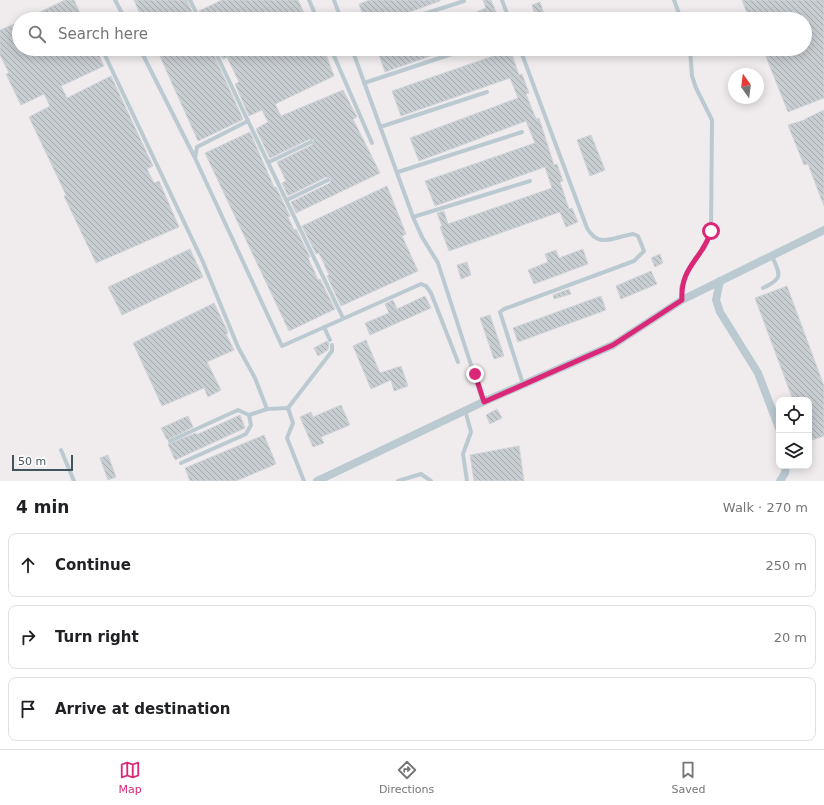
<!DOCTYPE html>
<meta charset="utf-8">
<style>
body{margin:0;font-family:"DejaVu Sans",sans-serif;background:#f6f6f6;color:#202124}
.controls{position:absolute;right:12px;bottom:12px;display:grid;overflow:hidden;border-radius:8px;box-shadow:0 2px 10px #0003}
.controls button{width:36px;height:36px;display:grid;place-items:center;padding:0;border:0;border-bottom:1px solid #e0e0e0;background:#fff;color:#202124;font:20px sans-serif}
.compass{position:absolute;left:728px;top:68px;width:36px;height:36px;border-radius:50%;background:#fff;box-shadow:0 2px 10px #0003;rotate:346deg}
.scale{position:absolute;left:12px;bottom:10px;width:61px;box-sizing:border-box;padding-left:4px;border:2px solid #43545c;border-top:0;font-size:11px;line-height:14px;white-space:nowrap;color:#43545c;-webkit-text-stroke:3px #fff;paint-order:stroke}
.stop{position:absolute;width:12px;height:12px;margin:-9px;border:3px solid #db2777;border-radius:50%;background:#fff}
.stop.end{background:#db2777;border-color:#fff;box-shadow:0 1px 4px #0008}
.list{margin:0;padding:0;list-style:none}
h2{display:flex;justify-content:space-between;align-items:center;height:52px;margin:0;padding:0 16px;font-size:17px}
h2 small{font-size:13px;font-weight:400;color:#757577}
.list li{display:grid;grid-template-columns:26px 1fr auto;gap:12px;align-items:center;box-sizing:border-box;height:64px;margin:0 8px 8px;padding:0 8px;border:1px solid #e0e0e0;border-radius:8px}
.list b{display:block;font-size:15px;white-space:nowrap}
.list em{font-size:13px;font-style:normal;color:#757577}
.icon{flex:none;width:22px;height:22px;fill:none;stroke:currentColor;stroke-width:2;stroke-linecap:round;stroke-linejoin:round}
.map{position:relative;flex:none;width:824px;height:481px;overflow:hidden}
.search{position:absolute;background:#fff;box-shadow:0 2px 10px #0003;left:12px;right:12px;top:12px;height:44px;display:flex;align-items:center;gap:10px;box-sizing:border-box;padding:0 14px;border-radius:22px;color:#757577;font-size:15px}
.sheet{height:268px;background:#fff}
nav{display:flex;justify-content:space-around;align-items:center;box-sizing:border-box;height:56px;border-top:1px solid #e0e0e0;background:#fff;font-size:11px;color:#757577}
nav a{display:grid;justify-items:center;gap:2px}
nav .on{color:#db2777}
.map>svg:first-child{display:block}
</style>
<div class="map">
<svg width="824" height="481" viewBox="0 0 824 481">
<defs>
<pattern id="building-back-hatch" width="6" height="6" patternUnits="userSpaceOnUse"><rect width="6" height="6" fill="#c8cdd2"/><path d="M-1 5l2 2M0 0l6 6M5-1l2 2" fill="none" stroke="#a4a9ae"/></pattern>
</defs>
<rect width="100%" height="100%" fill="#f0eced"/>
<g fill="url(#building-back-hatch)" stroke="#d0d4d9">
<path d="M65,0H74L83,19H25Z"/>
<path d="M134,0H187L195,19H142Z"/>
<path d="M222,0H298L307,19H202L199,11Z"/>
<path d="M370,0H440V1L390,19H364L359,4Z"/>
<path d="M483,0H491L499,19H460L486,8Z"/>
<path d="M742,0H824V98L788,112L763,49H805V19H749Z"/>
<path d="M540,2L543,11L548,19H536L532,5Z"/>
<path d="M19,22V49H96L104,66L61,86L67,98L111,76L153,166L147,169L154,183L159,181L179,227L96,263L64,196L66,195L58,178L29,117L50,106L44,94L21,105L6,74L9,73L0,55V30Z"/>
<path d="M166,49H211L243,119L242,120L198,141L158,52Z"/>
<path d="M218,49H324L334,76L275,104L281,116L343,90L357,117L353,119L380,173L296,213L291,202L330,183L331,179L326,177L288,196L282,183L286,181L277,162L312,145L314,140L310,139L270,158L256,129L268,122L262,110L249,116L235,84L239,82L227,57L223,59Z"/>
<path d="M377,49H447V50L385,72Z"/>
<path d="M500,49H510L519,75L522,74L529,93L526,94L536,119L539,118L554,165L557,164L563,181L560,182L569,209L572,208L578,222L566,227L560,212L449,251L440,227L442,226L437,213L444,211L448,224L552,188L545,167L435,206L425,181L535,143L526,121L419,161L410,138L518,98L510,78L401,116L392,91L502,53Z"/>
<path d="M824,110V206L808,164L804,165L788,125L805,120V119Z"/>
<path d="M250,132L274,187H276L290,216L288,217L294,230L296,229L310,257L308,258L315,273L318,280L320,279L335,309L289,331L205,153Z"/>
<path d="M591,135L605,170L590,176L577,140Z"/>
<path d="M387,186L406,234L402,236L418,271L341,306L327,276L329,275L319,253L316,254L302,226Z"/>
<path d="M190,249L203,277L122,315L108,287Z"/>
<path d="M583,249L588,264L534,284L528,270L548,262L545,254L556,250L559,258Z"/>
<path d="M660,254L663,263L655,267L651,258Z"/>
<path d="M467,262L471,275L461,279L457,265Z"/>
<path d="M651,271L657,284L621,299L616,286Z"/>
<path d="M787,286L824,386V436L809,441V400H793L755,298Z"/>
<path d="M569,289L571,294L554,299L553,295Z"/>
<path d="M425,296L431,308L370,335L365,323L389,313L385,304L393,300L397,309Z"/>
<path d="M601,296L606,310L518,342L513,328Z"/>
<path d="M214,303L227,330L228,333L226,334L234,350L207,362L221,390L208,397L204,388L162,406L133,343Z"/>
<path d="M490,315L504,356L494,359L480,318Z"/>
<path d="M366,340L380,373L401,366L408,386L394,391L391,380L371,389L353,346Z"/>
<path d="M327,341L329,343L328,350L318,356L314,348Z"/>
<path d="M341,405L350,425L321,437L324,443L313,447L300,417L311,412L313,417Z"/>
<path d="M497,409L502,418L490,424L486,415Z"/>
<path d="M240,415L245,428L175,460L168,444L196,433V435Z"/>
<path d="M188,416L193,427L167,440L161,428Z"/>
<path d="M264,435L276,464L236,481H190L185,468Z"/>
<path d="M519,446L524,481H474L470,455Z"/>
<path d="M108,455L116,477L108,480L100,458Z"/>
</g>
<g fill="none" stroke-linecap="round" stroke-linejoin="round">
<g stroke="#bbcad1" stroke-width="4">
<path d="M115,0L125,19"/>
<path d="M190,0L199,19"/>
<path d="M309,0L317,19"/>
<path d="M334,0L341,19"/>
<path d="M502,0L509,19"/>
<path d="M674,0L681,19"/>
<path d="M408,19L464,1"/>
<path d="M102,49L203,262L238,347L255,378L267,409L288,408L293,423L287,438L304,481"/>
<path d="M140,49L194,156"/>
<path d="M214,49L248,121L197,147L195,158L282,346L421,284L426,286L431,293L458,362"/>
<path d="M331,49L372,143"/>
<path d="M352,49L413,217L422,237L438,263L483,402"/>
<path d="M520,49L587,228C599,249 613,237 633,234L638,236L644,251L634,261L504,309L500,312L523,384"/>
<path d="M364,83L467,49"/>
<path d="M248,121L343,318"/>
<path d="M380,127L487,92"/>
<path d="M269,162L311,142"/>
<path d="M398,172L522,132"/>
<path d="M287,200L328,180"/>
<path d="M413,217L530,181"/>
<path d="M763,288C784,278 780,275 772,256"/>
<path d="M682,300L681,288L686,274L696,257L704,249L711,231L712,120L696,88L692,76L690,49"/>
<path d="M324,327L330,340"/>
<path d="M288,408L332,351V345"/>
<path d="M465,410L471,432L463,454L467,481"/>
<path d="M170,441L238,410L249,415L267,409"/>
<path d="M61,450L74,481"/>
<path d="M181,463L246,434L251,425L249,415"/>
<path d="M398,481L421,474L431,481"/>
</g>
<g stroke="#bbcad1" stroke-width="8">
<path d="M720,281L716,300L720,312L758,373L779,428"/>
<path d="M317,481L483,402L613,345L682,300L824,230"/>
<path d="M780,481L785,473L786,466"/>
</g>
</g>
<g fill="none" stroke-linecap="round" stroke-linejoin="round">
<path stroke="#db2777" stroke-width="5" d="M475,374L484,402L613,345L682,300C680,266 703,259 711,231"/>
</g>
</svg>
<div class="controls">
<button><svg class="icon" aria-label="locate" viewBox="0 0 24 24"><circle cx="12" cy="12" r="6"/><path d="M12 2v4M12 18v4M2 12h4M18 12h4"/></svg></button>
<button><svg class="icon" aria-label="layers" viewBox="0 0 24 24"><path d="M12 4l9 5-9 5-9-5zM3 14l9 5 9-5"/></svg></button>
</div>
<svg class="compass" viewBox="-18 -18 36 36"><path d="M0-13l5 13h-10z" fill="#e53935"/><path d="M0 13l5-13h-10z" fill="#757577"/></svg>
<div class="scale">50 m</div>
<div class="stop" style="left:711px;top:231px"></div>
<div class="stop end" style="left:475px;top:374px"></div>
<div class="search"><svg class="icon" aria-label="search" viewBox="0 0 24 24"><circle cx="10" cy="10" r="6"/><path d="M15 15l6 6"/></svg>Search here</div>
</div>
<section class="sheet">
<h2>4 min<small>Walk · 270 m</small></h2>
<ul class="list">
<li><svg class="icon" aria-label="ahead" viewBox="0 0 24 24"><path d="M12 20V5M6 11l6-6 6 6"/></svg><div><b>Continue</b></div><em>250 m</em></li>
<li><svg class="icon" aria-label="right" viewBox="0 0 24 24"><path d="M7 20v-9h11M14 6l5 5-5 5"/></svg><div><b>Turn right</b></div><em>20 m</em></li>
<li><svg class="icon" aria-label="arrive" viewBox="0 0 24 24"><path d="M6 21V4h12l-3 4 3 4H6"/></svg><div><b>Arrive at destination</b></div></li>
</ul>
</section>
<nav>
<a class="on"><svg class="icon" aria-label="map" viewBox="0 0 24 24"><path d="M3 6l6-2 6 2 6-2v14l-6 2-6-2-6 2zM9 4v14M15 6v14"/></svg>Map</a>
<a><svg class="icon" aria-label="directions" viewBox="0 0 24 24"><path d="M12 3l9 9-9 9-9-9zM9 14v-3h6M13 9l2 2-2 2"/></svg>Directions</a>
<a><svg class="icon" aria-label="saved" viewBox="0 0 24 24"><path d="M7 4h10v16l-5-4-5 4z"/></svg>Saved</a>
</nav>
